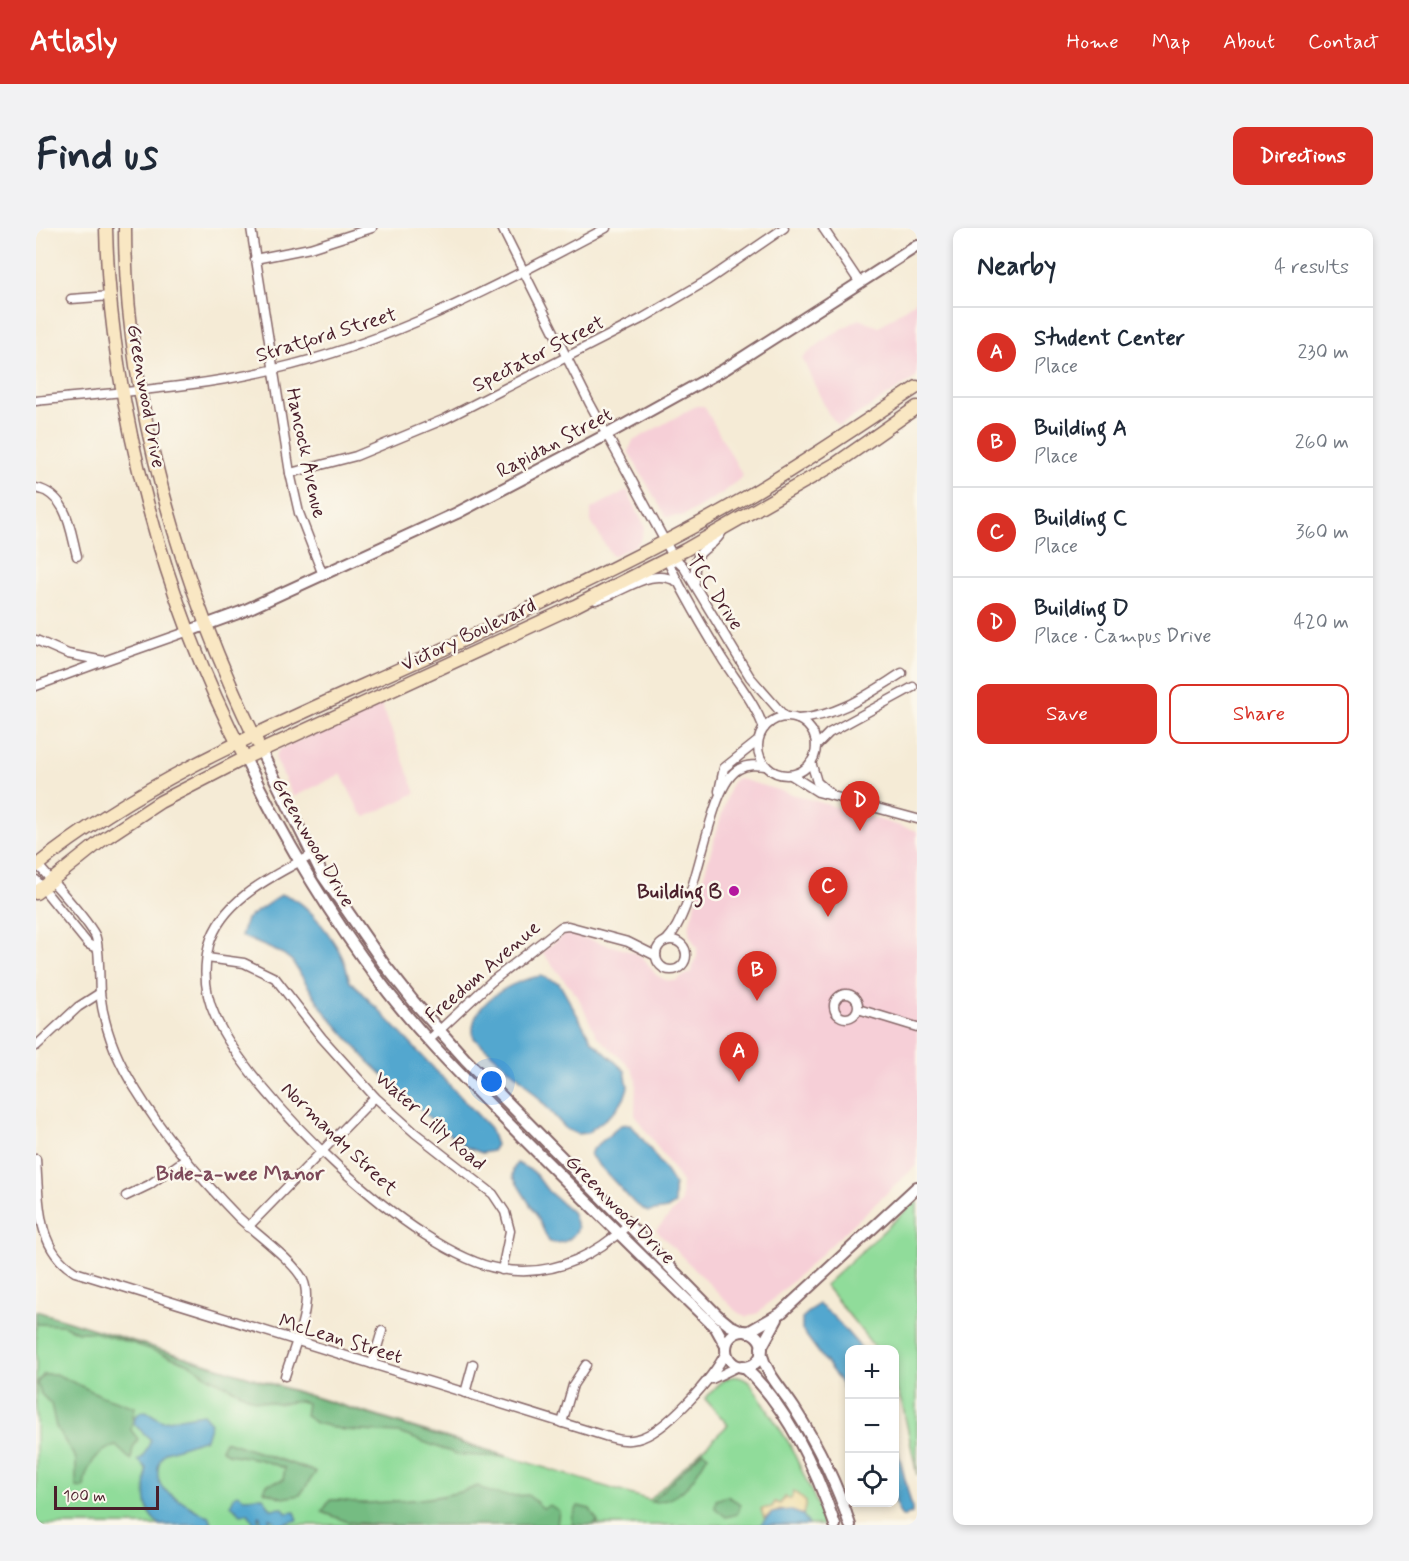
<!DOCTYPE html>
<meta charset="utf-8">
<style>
body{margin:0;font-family:Mynerve,sans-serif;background:#f2f2f3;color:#1f2937}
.controls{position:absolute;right:18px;bottom:18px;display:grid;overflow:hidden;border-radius:12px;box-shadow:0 3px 9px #0003}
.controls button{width:54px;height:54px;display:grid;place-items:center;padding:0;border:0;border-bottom:2px solid #e0e1e3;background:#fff;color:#1f2937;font:30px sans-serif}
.scale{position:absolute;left:18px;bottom:15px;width:105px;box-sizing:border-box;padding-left:6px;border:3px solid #4a1f2b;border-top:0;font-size:16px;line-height:21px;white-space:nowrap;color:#4a1f2b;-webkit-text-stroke:4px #fbf7ec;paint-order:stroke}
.you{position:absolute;left:456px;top:854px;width:21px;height:21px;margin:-15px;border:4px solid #fff;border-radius:50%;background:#1a73e8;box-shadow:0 0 0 9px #1a73e833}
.badge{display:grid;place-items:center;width:39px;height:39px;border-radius:50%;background:#d93025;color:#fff;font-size:20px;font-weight:700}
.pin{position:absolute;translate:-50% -50px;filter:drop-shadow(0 2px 3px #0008)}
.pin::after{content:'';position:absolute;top:32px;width:21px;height:18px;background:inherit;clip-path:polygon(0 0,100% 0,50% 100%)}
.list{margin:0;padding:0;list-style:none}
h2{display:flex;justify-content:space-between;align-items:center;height:78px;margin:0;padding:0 24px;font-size:26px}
h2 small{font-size:20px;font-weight:400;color:#747a83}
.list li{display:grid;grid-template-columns:39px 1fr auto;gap:18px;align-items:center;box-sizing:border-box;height:90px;padding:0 24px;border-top:2px solid #e0e1e3}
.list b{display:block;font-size:22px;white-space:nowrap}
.list p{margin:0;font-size:20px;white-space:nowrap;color:#747a83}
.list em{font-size:20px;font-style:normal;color:#747a83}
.actions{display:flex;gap:12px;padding:18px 24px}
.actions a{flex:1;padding:14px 0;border:2px solid #d93025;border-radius:12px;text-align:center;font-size:21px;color:#d93025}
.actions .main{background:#d93025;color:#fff}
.icon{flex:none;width:33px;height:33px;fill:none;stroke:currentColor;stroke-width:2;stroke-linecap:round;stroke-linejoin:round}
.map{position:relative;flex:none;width:881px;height:1297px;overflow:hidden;border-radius:12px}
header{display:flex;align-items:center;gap:36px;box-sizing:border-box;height:84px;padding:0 30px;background:#d93025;color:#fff}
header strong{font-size:28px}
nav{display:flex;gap:33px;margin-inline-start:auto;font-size:21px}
.intro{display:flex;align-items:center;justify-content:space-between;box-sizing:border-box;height:144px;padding:0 36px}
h1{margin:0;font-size:42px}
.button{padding:15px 27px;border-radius:12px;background:#d93025;color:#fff;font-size:21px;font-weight:700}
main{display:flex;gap:36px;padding:0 36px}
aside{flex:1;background:#fff;border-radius:12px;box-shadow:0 3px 9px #0003}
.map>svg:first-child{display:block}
</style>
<header>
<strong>Atlasly</strong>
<nav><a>Home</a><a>Map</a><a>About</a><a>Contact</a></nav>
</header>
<div class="intro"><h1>Find us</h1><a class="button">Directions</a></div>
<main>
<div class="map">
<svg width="881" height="1297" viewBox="0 0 881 1297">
<rect width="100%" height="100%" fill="#fbf7ec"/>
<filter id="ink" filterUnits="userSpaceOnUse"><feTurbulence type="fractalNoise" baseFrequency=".0167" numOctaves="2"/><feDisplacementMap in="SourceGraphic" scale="12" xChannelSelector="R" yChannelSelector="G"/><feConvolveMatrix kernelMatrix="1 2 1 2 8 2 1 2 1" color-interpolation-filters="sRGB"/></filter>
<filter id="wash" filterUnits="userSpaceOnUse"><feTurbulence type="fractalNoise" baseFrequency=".008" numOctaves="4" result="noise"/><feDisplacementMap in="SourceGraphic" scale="24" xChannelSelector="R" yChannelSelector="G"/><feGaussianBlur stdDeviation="1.35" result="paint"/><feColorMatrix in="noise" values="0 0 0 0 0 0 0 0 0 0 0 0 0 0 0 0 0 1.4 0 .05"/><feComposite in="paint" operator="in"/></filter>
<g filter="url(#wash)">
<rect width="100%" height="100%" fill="#f5ebd6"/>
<g fill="#f6cfd7">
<path d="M881,72V149L803,198L792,185L766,130L792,109L823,91L843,99Z"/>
<path d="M660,178H668L707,248L687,265L647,288L630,289L592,223L597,213Z"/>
<path d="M591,262L609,298L605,312L599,318L576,328L555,294V281Z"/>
<path d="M345,476L380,565L330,589L324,584L305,546L257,569L239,529L244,521Z"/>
<path d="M701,550L881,603V937L722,1085L711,1089L701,1084L620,1002L645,975L646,954L599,887L600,852L596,841L560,807L542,769L506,724L529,706H534L600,725L609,732L620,747L629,752L639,753L655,744L661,728V720L653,706L654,694L695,555Z"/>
</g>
<g fill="#90dc9a" stroke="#6d7e62" stroke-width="1.5">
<path d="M881,972V1247L867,1179L859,1157L858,1122L840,1121L789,1057Z"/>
<path d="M0,1083L613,1272L692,1197L669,1171C683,1156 695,1138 715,1156L753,1215L791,1297H0Z"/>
</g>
<g fill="#74bc82" stroke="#5f6e56" stroke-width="1.5">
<path d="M0,1083L470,1229L423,1227L363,1205L308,1202L280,1195L269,1188L271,1175L264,1173L241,1176L219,1172L173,1149L154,1136L99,1116L57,1104H42L27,1097L0,1096Z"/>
<path d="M8,1146H20L66,1168L99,1179L95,1202L102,1211L97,1220L95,1232L80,1218C60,1222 49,1241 48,1260L40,1259V1231L20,1199L15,1176L5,1166L1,1155Z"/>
<path d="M189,1213L280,1244L264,1267L247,1270L228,1263L231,1256L247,1252L249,1240L222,1231L192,1226L185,1221Z"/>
<path d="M667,1223L672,1227C658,1251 645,1275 615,1274Z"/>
<path d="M442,1258C456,1268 474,1269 492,1267L507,1280L514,1277L523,1283L521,1297H346L312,1294L286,1284L294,1272C308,1270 318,1276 331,1275C365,1273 411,1271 442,1258Z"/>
<path d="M691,1268L705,1276L701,1286L690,1289L679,1280L680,1272Z"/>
<path d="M542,1278L554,1281L562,1294L557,1297H538L536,1290Z"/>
</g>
<path fill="#eeda9e" stroke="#9c7c64" stroke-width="1.5" d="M758,1263L770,1274L767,1287L744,1282L728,1290L725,1281L736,1279L739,1274L744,1276L749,1269L755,1271Z"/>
<g fill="#53a7cf" stroke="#4e637d" stroke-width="1.5">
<path d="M245,667C268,667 302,715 309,736C311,742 312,748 314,754C327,761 330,772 341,780L454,900L460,917L456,923L446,925L430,919L390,887L332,833L288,783L256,733L247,726L205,708L210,691Z"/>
<path d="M505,748L523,755L556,813L589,843L592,859L588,871L577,885L551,905L541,906L530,901L487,853L438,810C430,776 477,752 505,748Z"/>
<path d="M594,896C601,903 637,951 638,957C639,964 637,969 639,976L631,981L612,984L598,975L554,927L556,922L585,897Z"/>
<path d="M481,935L498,944L512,963L536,984L542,1000C536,1012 526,1017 513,1014L501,988L477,949V942Z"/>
<path d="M782,1076L796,1087L826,1121L814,1122L813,1171L803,1152L766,1102V1090Z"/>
<path d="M110,1183L126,1193L167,1186L175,1195L170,1211L130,1224C121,1232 119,1249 126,1259C129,1264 168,1288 174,1289L175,1297H125C104,1285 110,1260 110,1240L102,1232L107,1229L115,1212L98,1196L99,1190L104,1184Z"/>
<path d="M859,1211L876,1280V1285L868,1289C853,1283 858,1227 859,1211Z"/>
<path d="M202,1266L208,1270L227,1269L235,1281L247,1280L250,1285L259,1284L262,1292L243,1297L233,1290L234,1297H226L224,1288L222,1289L223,1296L219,1297L212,1285L205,1286L195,1277L198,1268Z"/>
<path d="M753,1282L767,1287L773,1297H724L736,1285Z"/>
</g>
</g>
<g filter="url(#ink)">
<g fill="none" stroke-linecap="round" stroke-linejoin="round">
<g stroke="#866667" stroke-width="11">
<g id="minor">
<path d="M215,0L254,245L263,285L287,347"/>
<path d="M466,0L553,174L637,328L647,338L714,449L749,489"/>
<path d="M787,0L824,55"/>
<path d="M219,31L274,20L336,0"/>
<path d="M35,71L75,68"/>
<path d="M0,173C78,164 158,160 235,142C354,115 463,57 570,0"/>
<path d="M254,245L320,228L409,191L607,90L672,52L748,0"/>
<path d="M0,260C32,267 34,301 41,328"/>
<path d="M637,328L634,338C650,370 668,401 687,432C702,455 718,474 728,500"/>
<path d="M659,353C656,315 675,326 687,302"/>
<path d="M560,372C590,364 614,338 642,354"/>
<path d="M0,412L32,426L68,433L153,403"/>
<path d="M0,458L65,434"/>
<circle cx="751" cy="518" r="29"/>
<path d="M762,491C803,488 832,466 866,445"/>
<path d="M780,518L793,505L877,459"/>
<path d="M775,534L781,554L795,566"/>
<path d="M755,547L782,564L881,591"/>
<path d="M683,563L688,540L722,513"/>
<path d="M276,627C237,648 186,671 173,717C167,741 169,766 179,788C214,867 379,1027 464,1041C514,1050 556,1030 592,997"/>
<path d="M2,637C17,655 49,688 59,707C64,717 63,752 64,765C68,800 81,833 100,862C128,908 164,950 202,989C219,1005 259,1034 267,1052C278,1075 256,1124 249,1148"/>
<path d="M0,652L52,716L60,720"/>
<circle cx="635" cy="727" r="15"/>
<path d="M630,713C664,679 670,558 703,541C711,536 721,537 730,538"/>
<path d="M171,730L208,735L239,750L286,810L339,869L379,905L457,966L469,984L474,1003L466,1042"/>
<circle cx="810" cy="778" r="12"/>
<path d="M822,781L881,799"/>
<path d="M393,812L455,754L525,699L532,698L592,714L620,728"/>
<path d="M0,818L42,779L64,765"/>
<path d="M0,931C3,973 0,1021 39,1044L569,1208C580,1211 590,1214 601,1211C629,1205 678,1149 690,1124"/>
<path d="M90,968L113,957L150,931"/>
<path d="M212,999L339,869"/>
<path d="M336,1136L346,1103"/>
<path d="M676,1151L703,1138"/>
<path d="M429,1165L437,1136"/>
<path d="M526,1195L537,1157L550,1137"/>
</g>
</g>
<g stroke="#866667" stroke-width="14">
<g id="tertiary">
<path d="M153,403L205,384L421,285L570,207L689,141L881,18"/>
<path d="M225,523L287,648L348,736L378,774L429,831L681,1087L693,1097L706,1103"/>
<path d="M209,530C247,610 292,685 345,755C387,811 437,859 486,909C550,973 614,1037 680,1100L690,1118"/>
<circle cx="708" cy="1121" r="18"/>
<path d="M712,1104L745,1085L881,959"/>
<path d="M725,1120L741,1091"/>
<path d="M725,1125C731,1147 746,1161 758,1180C781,1216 801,1256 814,1297"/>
<path d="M707,1138C751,1178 780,1241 799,1297"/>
</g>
</g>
<g stroke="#866667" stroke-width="15">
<g id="secondary">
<path d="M70,0C74,176 128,374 209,530"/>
<path d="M89,0C89,171 146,361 221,514"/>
<path d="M0,638C126,537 278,482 423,414C518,369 615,324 707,271C767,236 823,197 881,159"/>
<path d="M0,665L65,613L124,574L209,530L539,378L649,322L801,235L881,179"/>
</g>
</g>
<use href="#minor" stroke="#fff" stroke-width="8"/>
<use href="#tertiary" stroke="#fff" stroke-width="10"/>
<use href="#secondary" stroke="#f9e7c3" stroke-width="12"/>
</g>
</g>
<circle fill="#b5179e" stroke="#fbf7ec" stroke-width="2" cx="698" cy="663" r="6"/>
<g text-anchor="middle" stroke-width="5" stroke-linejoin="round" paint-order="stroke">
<g font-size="20" fill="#4a1f2b" stroke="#fbf7ec">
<text transform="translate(290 106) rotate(-17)" y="7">Stratford Street</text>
<text transform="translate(502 125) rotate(-27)" y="7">Spectator Street</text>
<text transform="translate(111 168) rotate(80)" y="7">Greenwood Drive</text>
<text transform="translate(518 214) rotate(-28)" y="7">Rapidan Street</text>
<text transform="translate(271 225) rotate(78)" y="7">Hancock Avenue</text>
<text transform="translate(680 364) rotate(57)" y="7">TCC Drive</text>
<text transform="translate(432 406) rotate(-25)" y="7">Victory Boulevard</text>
<text transform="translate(278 614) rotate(60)" y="7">Greenwood Drive</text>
<text transform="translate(446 743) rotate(-41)" y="7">Freedom Avenue</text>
<text transform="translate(395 892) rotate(41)" y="7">Water Lilly Road</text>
<text transform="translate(304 910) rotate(44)" y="7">Normandy Street</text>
<text transform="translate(585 981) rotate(45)" y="7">Greenwood Drive</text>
<text transform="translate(305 1110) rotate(17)" y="7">McLean Street</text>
</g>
<g font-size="20" font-weight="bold" fill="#4a1f2b" stroke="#fbf7ec" text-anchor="end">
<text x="686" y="670">Building B</text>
</g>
<g font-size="21" font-weight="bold" fill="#7d4959" stroke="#fbf7ec">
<text x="204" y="952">Bide-a-wee Manor</text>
</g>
</g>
</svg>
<div class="controls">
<button>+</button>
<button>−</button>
<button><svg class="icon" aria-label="locate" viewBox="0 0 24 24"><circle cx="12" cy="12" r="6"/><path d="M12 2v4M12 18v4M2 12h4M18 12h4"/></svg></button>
</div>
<div class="scale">100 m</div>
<div class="you"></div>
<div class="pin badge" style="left:703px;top:854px">A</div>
<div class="pin badge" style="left:721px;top:773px">B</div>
<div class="pin badge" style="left:792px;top:689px">C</div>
<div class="pin badge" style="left:824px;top:603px">D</div>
</div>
<aside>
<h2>Nearby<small>4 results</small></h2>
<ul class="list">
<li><span class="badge">A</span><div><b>Student Center</b><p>Place</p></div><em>230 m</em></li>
<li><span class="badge">B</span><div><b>Building A</b><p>Place</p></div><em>260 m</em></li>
<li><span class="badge">C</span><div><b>Building C</b><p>Place</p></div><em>360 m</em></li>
<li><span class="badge">D</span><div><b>Building D</b><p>Place · Campus Drive</p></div><em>420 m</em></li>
</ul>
<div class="actions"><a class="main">Save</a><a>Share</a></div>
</aside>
</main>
